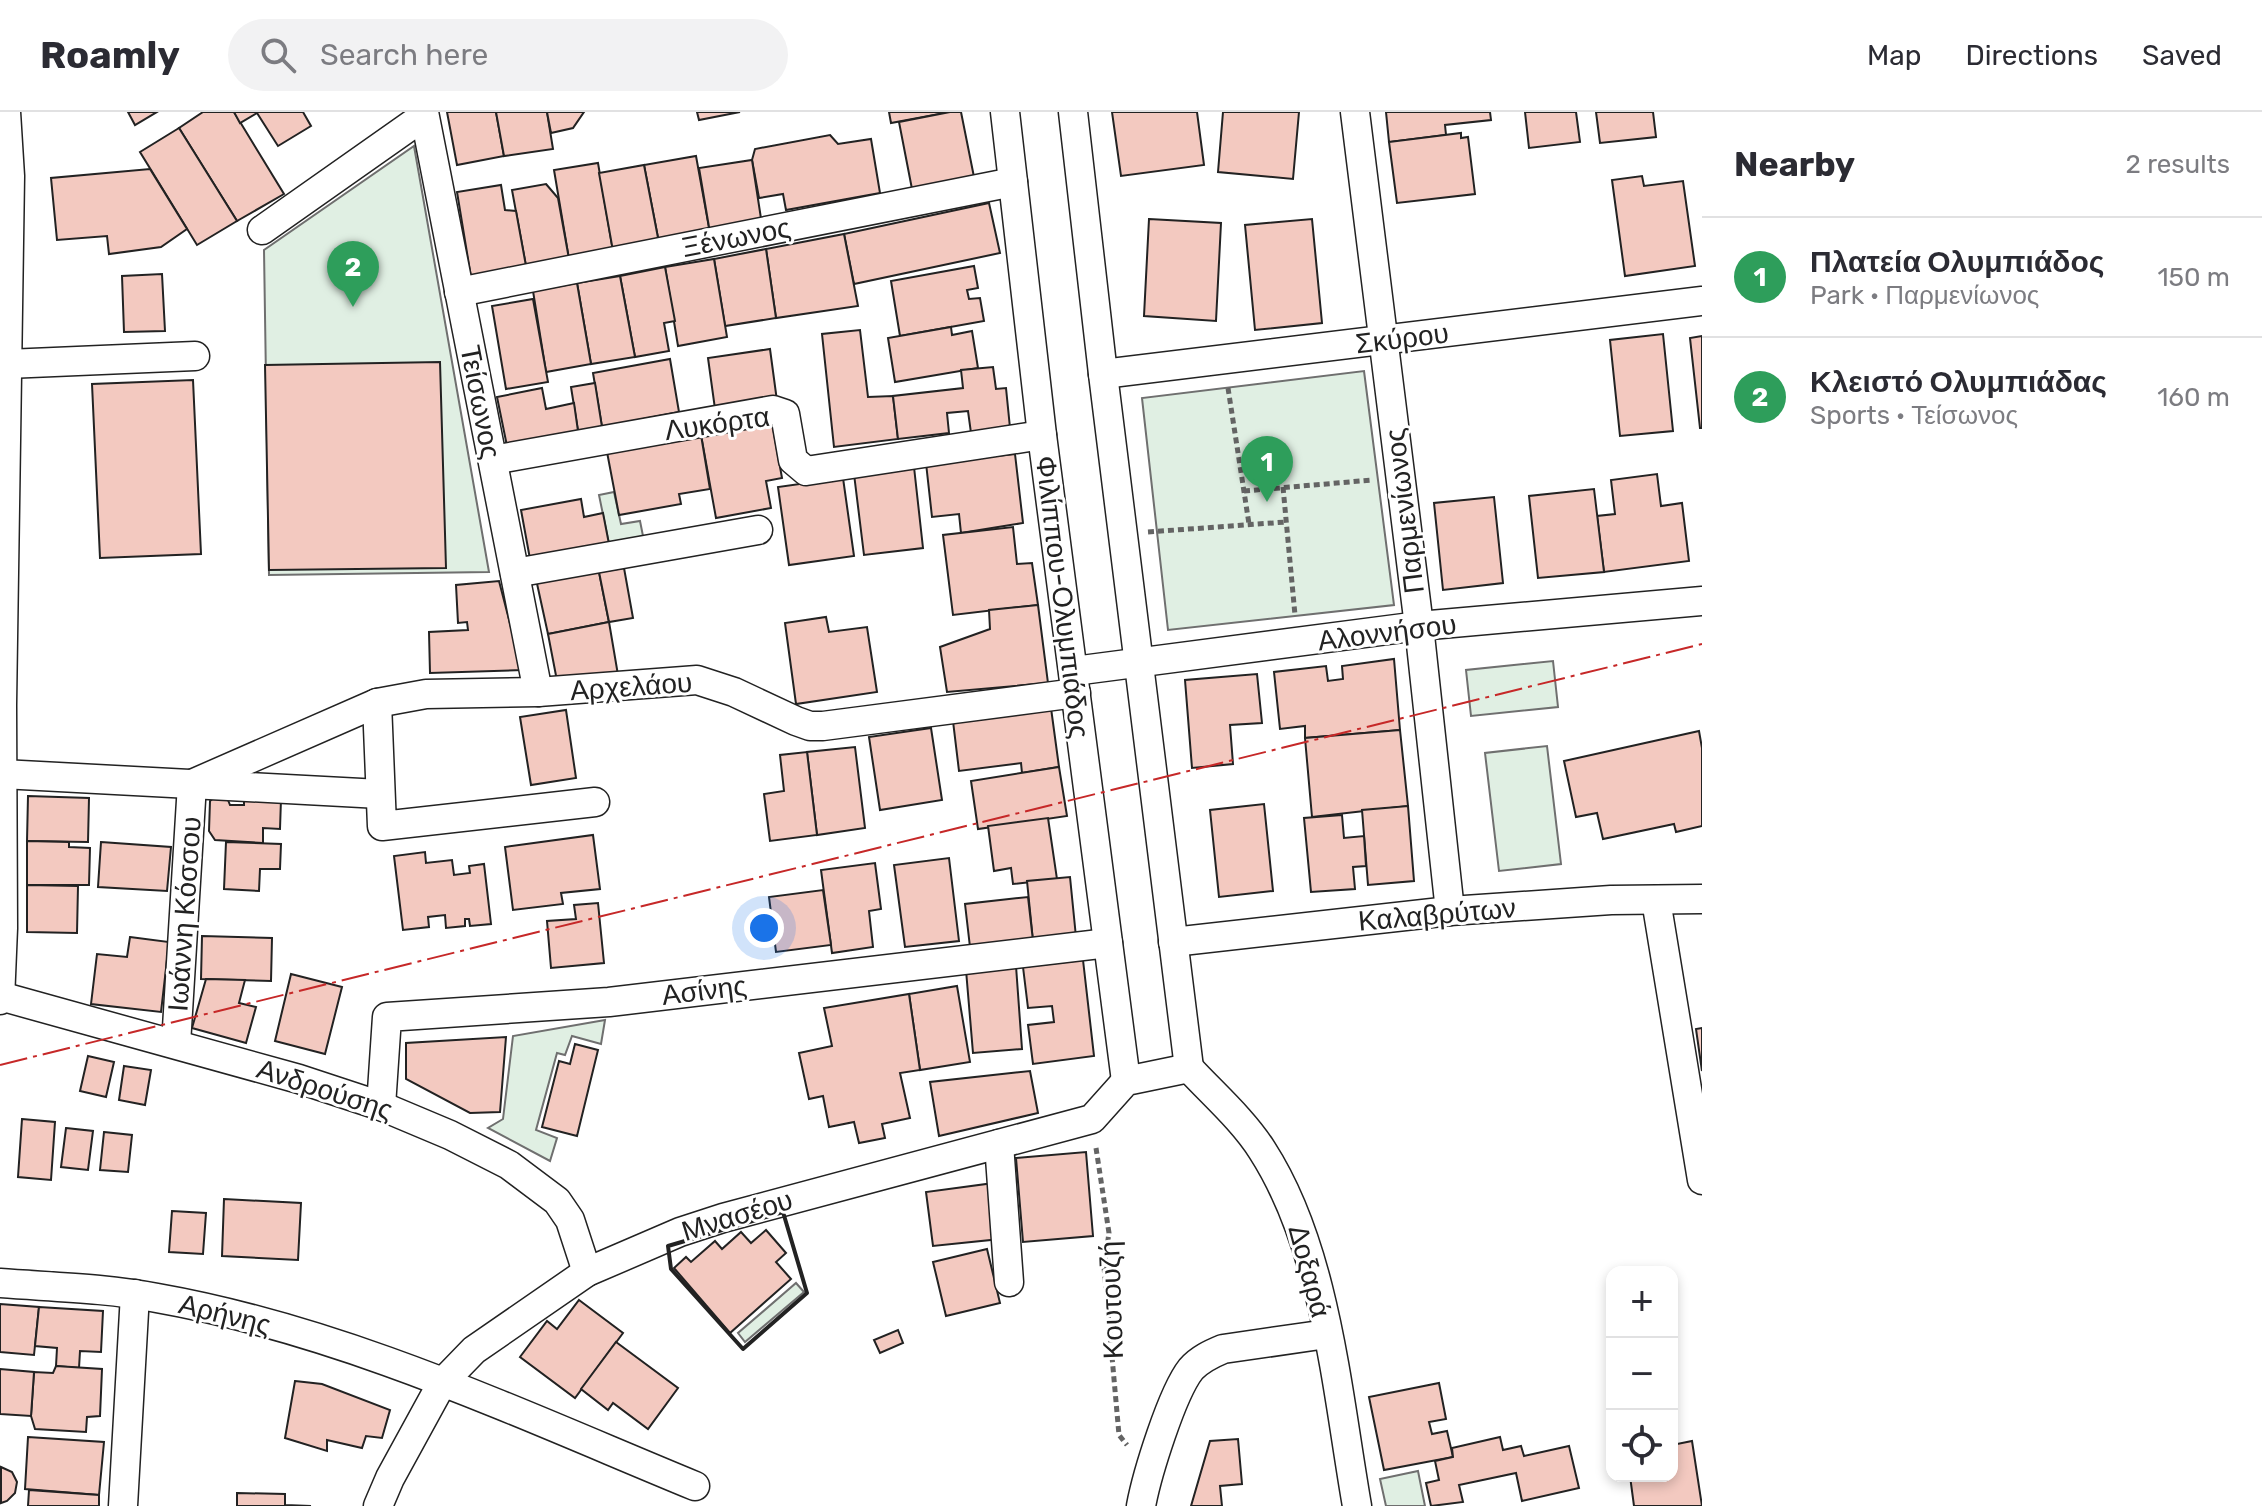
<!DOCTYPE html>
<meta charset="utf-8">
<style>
body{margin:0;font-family:Rubik,sans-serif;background:#f2f2f3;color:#2b2b33}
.controls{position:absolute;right:24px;bottom:24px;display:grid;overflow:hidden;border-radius:16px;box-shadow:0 4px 12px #0003}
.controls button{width:72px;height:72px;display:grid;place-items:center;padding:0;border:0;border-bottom:2px solid #e1e1e2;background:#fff;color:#2b2b33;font:40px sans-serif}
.you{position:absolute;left:764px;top:816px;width:28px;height:28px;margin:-20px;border:6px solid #fff;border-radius:50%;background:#1a73e8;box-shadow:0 0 0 12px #1a73e833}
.badge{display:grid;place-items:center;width:52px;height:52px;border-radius:50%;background:#c62828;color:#fff;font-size:26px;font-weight:700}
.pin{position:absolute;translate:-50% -66px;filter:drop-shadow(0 2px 4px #0008)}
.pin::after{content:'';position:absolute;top:42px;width:28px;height:24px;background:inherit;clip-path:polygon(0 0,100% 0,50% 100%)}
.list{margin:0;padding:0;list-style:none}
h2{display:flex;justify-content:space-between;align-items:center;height:104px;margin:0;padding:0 32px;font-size:34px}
h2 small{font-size:26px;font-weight:400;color:#7c7c81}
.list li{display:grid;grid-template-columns:52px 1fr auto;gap:24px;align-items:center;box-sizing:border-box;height:120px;padding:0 32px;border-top:2px solid #e1e1e2}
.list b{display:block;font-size:30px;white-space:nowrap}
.list p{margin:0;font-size:26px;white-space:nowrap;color:#7c7c81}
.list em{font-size:26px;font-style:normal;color:#7c7c81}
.icon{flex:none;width:44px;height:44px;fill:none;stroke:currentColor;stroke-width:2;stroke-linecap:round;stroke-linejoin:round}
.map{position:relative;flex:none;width:1702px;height:1394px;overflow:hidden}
header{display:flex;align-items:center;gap:48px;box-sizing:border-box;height:112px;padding:0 40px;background:#fff;border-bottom:2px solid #e1e1e2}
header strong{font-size:38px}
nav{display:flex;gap:44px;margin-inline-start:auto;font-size:28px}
.search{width:560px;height:72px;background:#f2f2f3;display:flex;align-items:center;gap:20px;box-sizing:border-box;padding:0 28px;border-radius:44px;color:#7c7c81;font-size:30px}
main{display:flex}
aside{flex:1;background:#fff}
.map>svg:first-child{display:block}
</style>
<header>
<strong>Roamly</strong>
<div class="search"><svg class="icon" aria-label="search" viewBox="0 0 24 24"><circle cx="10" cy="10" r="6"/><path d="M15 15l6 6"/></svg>Search here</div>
<nav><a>Map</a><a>Directions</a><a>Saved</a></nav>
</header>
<main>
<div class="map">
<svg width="1702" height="1394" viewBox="0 0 1702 1394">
<rect width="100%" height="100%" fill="#fff"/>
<g fill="#e0efe3" stroke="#6f6f6f" stroke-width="2">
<path d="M414,34L489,460L269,463L264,138Z"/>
<path d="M1364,259L1394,493L1168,518L1142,286Z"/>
<path d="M614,380L621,412L640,409L643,424L609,432L599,383Z"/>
<path d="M1553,549L1558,595L1471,604L1466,558Z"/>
<path d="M1547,634L1561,752L1499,759L1485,641Z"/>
<path d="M605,908L601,932L572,924L565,943L557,941L536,1018L557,1026L550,1049L488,1016L503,1007L513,924Z"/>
<path d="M796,1171L804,1180L745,1230L738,1221Z"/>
<path d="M1418,1359L1425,1394H1386L1380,1367Z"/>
</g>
<g fill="#f3c9c0" stroke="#222" stroke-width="2">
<path d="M128,0H157L135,13Z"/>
<path d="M203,0H234L284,82L237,109L179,16Z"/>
<path d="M234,0H303L311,14L278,34L257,1L240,11Z"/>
<path d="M447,0H496L504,44L457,53Z"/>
<path d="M496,0H547L553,37L504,44Z"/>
<path d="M547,0H584L573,16L551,21Z"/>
<path d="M697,0H740L699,8Z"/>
<path d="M889,0H950L891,11Z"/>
<path d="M950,0H961L974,65L912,77L899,10Z"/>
<path d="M1112,0H1197L1204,53L1121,64Z"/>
<path d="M1223,0H1299L1293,67L1218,60Z"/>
<path d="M1386,0H1490L1491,8L1445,13L1446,23L1389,30Z"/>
<path d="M1525,0H1576L1580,30L1529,36Z"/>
<path d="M1596,0H1653L1656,25L1600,31Z"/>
<path d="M179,16L237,109L197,133L140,40Z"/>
<path d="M1461,21V26L1468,25L1475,82L1397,91L1389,30Z"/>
<path d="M830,23L838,32L871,27L880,81L786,98L783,82L759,86L752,48L755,37Z"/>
<path d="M696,44L710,121L659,131L644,53Z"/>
<path d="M752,48L762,113L710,121L699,56Z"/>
<path d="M598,51L613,139L569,147L554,58Z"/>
<path d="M644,53L659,131L613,139L599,61Z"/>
<path d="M150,57L187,117L161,135L109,142L107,124L57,128L51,66Z"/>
<path d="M1642,64L1644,74L1683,69L1695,154L1625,164L1612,68Z"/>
<path d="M546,72L558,86L569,147L526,154L512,78Z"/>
<path d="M501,73L505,98L516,99L526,154L471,165L457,80Z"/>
<path d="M989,91L1000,141L854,172L844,122Z"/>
<path d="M1149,107L1221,111L1216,209L1144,204Z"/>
<path d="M1312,107L1322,211L1255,218L1245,113Z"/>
<path d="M844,122L858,194L776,206L766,137Z"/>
<path d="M766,137L776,206L725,214L714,147Z"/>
<path d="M714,147L727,225L678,234L665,155Z"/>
<path d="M974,154L978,176L967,178L969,187L980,186L984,209L900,224L891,169Z"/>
<path d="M665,155L675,209L664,211L669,239L635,245L620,164Z"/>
<path d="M162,162L165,219L124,220L122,164Z"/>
<path d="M620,164L635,245L591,252L577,171Z"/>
<path d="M577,171L591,252L546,260L533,179Z"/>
<path d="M533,187L548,270L506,277L492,194Z"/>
<path d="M951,215L952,223L972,219L978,256L895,270L888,226Z"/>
<path d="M860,218L868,285L893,284L898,327L834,335L822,222Z"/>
<path d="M1663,222L1673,319L1620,324L1610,228Z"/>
<path d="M1702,224V316H1700L1690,226Z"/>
<path d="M770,237L777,289L715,297L708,246Z"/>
<path d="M670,247L679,300L602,315L593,261Z"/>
<path d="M440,250L446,456L269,458L265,253Z"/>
<path d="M993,255L996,277L1006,276L1010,316L971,321L968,299L947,301L949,321L898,327L893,284L963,276L961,258Z"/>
<path d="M193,268L201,442L100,446L92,272Z"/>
<path d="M595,271L602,315L578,319L571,275Z"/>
<path d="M542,276L546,297L574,291L578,319L507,334L497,285Z"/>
<path d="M772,310L782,366L766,369L771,396L716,406L701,323Z"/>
<path d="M701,323L710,377L679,382L681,392L619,403L607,340Z"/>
<path d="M1015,342L1023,411L961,421L959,402L932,405L926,351Z"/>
<path d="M914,355L923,436L864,443L854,362Z"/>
<path d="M1657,362L1661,394L1682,391L1689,449L1604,460L1597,404L1615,402L1611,368Z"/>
<path d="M843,366L854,444L789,453L778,375Z"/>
<path d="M1594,377L1604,460L1538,466L1529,384Z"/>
<path d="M1494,385L1503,471L1443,478L1434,391Z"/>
<path d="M581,387L584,405L603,401L609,432L530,447L521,398Z"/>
<path d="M1013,415L1017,452L1032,451L1038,493L953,503L943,423Z"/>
<path d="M598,455L609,510L548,522L536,467Z"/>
<path d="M624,456L633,506L609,510L599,460Z"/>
<path d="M499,469L522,558L430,561L429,520L468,518L467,510L458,511L456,473Z"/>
<path d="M1038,493L1048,571L947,580L940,535L990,517L989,498Z"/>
<path d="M826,505L829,520L867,515L877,580L796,592L785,511Z"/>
<path d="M609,510L618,563L558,574L548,522Z"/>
<path d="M1394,547L1400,618L1305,626V614L1280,617L1274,560L1326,554L1328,569L1343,567L1342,554Z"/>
<path d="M1257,562L1262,611L1230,613L1233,652L1192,656L1185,568Z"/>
<path d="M1051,596L1059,655L1022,661L1021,651L959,659L953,609Z"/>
<path d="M566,598L576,666L531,673L520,605Z"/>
<path d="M931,616L942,688L880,698L869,625Z"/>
<path d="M1400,618L1408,694L1312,705L1305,626Z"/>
<path d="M1699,619L1702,636V714L1676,720L1674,712L1603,727L1597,701L1576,705L1564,649Z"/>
<path d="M855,635L865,716L817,723L807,640Z"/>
<path d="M807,640L817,723L770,729L764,682L784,679L780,643Z"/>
<path d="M1059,655L1067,704L978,717L971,669Z"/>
<path d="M28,684L89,686L88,730L27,729Z"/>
<path d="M215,685L228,688L230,693H244V686L281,687L280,717L263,716V731L215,728L209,719L210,689Z"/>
<path d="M1264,692L1273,779L1219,785L1210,698Z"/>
<path d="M1408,694L1414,769L1368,773L1362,698Z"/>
<path d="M1342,703L1344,726L1364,724L1366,754L1353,755L1355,777L1311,780L1304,706Z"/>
<path d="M1048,706L1057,767L1013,772L1011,756L994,759L988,714Z"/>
<path d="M593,723L600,777L561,781L563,792L513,798L505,735Z"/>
<path d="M27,729L69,730V735L90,736L89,773H27Z"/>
<path d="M101,730L171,735L167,779L98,775Z"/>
<path d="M226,730L281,732L280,757H260L259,779L224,777Z"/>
<path d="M425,740L426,751L452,748L454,763L470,761L469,754L484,752L491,812L470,814L469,807H465V814L446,816L445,803L428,805L429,815L403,818L394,744Z"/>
<path d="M949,746L959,829L905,835L894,753Z"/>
<path d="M875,751L881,797L869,799L873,835L832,841L821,758Z"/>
<path d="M1070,765L1076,825L1033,829L1027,769Z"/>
<path d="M27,773L78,774L77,821L27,820Z"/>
<path d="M823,778L831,833L776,840L769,785Z"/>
<path d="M1028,785L1033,829L970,835L965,792Z"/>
<path d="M598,791L604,851L551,856L547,809L576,807L574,793Z"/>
<path d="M202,824L272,826L271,869L201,867Z"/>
<path d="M130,825L169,830L161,900L91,892L97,842L127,845Z"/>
<path d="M1083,848L1094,944L1033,952L1028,913L1054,910L1052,894L1028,896L1023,855Z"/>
<path d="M1016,854L1022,937L973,941L966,858Z"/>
<path d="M291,862L342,875L325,942L275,929Z"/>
<path d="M206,867L245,868L239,891L256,895L246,931L192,916Z"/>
<path d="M957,874L970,950L920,958L909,882Z"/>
<path d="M909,882L920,958L900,961L910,1006L882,1012L885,1026L859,1031L854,1010L829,1015L823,984L809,987L799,941L832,934L824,896Z"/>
<path d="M1702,916V959L1696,917Z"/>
<path d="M506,925L500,1000L470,1001L406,967V931Z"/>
<path d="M575,932L598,938L577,1024L542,1015L559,949L570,952Z"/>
<path d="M88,944L114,950L106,985L80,979Z"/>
<path d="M124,954L151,958L145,993L119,988Z"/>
<path d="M1030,959L1038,1001L939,1024L930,970Z"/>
<path d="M22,1007L55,1010L51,1068L18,1065Z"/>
<path d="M66,1016L93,1019L88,1058L61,1055Z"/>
<path d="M104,1020L132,1023L128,1060L100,1058Z"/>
<path d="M1086,1040L1093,1124L1023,1130L1016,1046Z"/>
<path d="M994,1071L1000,1127L933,1134L926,1080Z"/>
<path d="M224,1087L301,1091L298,1148L222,1144Z"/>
<path d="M172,1099L206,1101L203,1142L169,1140Z"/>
<path d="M766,1118L786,1141L776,1150L791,1167L730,1221L674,1156L686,1145L691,1150L715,1129L722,1137L741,1120L751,1131Z"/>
<path d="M987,1137L1000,1191L946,1204L933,1150Z"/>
<path d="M579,1188L623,1221L575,1286L520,1245L547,1209L557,1217Z"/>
<path d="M0,1192L39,1195L34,1243L0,1240Z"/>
<path d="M39,1195L103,1199L101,1240L80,1239L79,1256L56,1254L57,1236L35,1234Z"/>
<path d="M898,1218L903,1231L880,1241L874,1228Z"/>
<path d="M616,1230L678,1276L648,1317L613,1291L608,1298L581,1277Z"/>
<path d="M56,1254L102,1257L100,1304L87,1305L86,1320L35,1317L31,1304L34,1260L53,1261Z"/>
<path d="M0,1257L34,1260L31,1304L0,1302Z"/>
<path d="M295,1269L322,1272L390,1298L382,1326L366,1324L362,1336L327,1328V1339L285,1326Z"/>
<path d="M1439,1271L1446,1307L1429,1310L1432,1322L1447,1319L1453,1345L1384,1358L1369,1285Z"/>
<path d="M28,1325L104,1330L99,1383L25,1377Z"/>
<path d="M1500,1325L1503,1338L1521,1334L1524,1344L1569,1334L1579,1376L1522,1389L1516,1361L1459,1373L1463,1390L1431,1394L1426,1371L1439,1368L1435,1349L1453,1345L1452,1336Z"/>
<path d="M1238,1327L1242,1372L1220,1374L1222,1394H1191L1210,1329Z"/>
<path d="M1692,1329L1702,1394H1634L1630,1364H1672V1333Z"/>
<path d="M1,1355L12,1360L17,1370L15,1381L7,1389L1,1391Z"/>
<path d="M29,1378L99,1383V1394H28Z"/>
<path d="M237,1381L285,1382V1393L311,1394H237Z"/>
</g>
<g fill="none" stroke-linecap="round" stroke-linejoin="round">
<g stroke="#222" stroke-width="31">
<g id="minor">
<path d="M424,0L538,580"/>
<path d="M1005,0L1042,323L1126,969"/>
<path d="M1073,0L1103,262L1189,956"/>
<path d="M1355,0L1419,514L1450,799"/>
<path d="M262,118L424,4"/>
<path d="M459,180L1013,70"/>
<path d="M7,252L195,244"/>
<path d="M1103,262L1702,189"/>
<path d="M493,348L773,298L785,302L793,348L806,359L1042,323"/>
<path d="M515,461L758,418"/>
<path d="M1074,559L1419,514L1702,489"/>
<path d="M377,591L382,714L595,690"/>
<path d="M2,662L380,682"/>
<path d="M1656,788L1702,1068"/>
<path d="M1173,830L1450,799L1611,788L1702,787"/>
<path d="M0,884L299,967L381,994L450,1023L509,1053L557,1089L570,1108L587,1160"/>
<path d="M0,888L3,816L2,593L10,64L6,0"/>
<path d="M176,932L192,672L377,591L426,582L538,580L697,568L734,580L796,609L810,614H823L1076,581"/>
<path d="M1189,956C1213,982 1243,1008 1262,1038C1326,1137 1337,1280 1357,1394"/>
<path d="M381,994L387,905L609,890L1108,831"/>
<path d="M999,1032L1009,1170"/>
<path d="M0,1171C52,1175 106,1176 157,1186C344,1219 520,1302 695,1374"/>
<path d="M123,1394L135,1182"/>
<path d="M378,1394L390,1366L442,1271L474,1238L587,1160L680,1120L723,1106L1092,1007L1126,969L1189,956"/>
<path d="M1141,1394C1147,1362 1172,1281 1191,1257C1200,1247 1211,1242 1223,1237L1327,1222"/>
</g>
</g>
<g stroke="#646464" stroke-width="5" stroke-dasharray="6 4" stroke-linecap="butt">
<path d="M1228,276L1249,412"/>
<path d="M1283,375L1295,503"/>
<path d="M1244,379L1372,368"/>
<path d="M1148,420L1286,410"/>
<path d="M1096,1036L1109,1121L1104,1155L1119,1323L1127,1333"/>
</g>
<use href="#minor" stroke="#fff" stroke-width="28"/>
<path stroke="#222" stroke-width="4" d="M783,1100L807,1181L743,1237L671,1157L668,1134Z"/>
<path stroke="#c62828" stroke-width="2" stroke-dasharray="28 6 4 6" stroke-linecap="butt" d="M0,953L1702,532"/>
</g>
<g text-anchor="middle" stroke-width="6" stroke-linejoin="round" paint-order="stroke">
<g font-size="28" fill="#222" stroke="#fff">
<text transform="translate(736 125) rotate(-11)" y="10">Ξένωνος</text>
<text transform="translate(1402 226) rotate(-7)" y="10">Σκύρου</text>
<text transform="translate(481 290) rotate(79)" y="10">Τείσωνος</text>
<text transform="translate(717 311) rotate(-8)" y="10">Λυκόρτα</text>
<text transform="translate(1404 399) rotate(-97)" y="10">Παρμενίωνος</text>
<text transform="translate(1063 485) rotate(83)" y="10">Φιλίππου-Ολυμπιάδος</text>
<text transform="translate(1387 520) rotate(-7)" y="10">Αλοννήσου</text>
<text transform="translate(631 574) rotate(-4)" y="10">Αρχελάου</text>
<text transform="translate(184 802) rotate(-86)" y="10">Ιωάννη Κόσσου</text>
<text transform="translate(1437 802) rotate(-5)" y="10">Καλαβρύτων</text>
<text transform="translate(704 878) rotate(-7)" y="10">Ασίνης</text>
<text transform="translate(325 977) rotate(18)" y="10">Ανδρούσης</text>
<text transform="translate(737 1103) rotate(-17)" y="10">Μνασέου</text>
<text transform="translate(1310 1159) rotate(75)" y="10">Δοξαρά</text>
<text transform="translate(1111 1188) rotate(-92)" y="10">Κουτουζή</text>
<text transform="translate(225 1202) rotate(14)" y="10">Αρήνης</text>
</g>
</g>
</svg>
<div class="controls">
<button>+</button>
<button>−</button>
<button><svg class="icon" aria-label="locate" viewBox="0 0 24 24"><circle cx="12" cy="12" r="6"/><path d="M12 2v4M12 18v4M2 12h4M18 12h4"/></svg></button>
</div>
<div class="you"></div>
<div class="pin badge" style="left:1267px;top:390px;background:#2e9e5b">1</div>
<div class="pin badge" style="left:353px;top:195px;background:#2e9e5b">2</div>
</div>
<aside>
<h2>Nearby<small>2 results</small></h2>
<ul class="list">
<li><span class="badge" style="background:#2e9e5b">1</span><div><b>Πλατεία Ολυμπιάδος</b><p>Park · Παρμενίωνος</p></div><em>150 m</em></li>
<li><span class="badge" style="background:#2e9e5b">2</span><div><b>Κλειστό Ολυμπιάδας</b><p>Sports · Τείσωνος</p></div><em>160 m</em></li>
</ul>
</aside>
</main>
